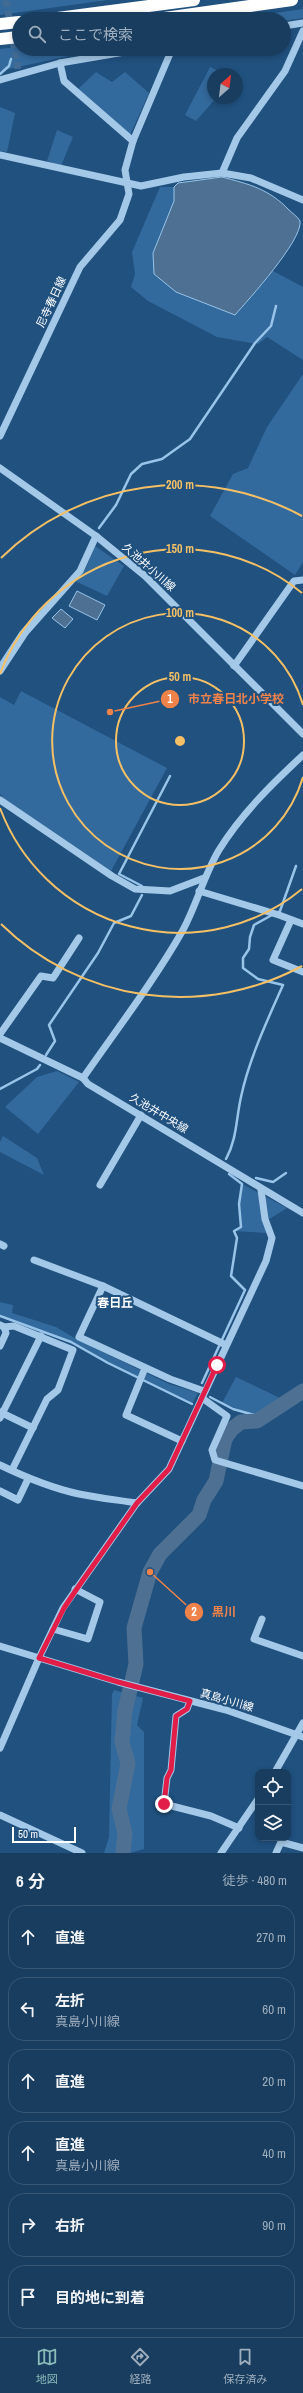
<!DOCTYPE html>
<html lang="ja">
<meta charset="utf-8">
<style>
body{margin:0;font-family:"Archivo Narrow","Noto Sans JP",sans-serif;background:#214465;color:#f1f3f6}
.controls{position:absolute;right:12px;bottom:12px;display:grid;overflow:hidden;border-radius:8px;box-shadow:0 2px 6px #0003}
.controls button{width:36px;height:36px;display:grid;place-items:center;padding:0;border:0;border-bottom:1px solid #365674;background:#183d5f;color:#f1f3f6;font:20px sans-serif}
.compass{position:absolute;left:207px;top:68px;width:36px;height:36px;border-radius:50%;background:#183d5f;box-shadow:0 2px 6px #0003;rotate:28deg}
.scale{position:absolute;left:12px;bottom:10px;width:64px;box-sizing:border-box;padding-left:4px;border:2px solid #fff;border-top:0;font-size:11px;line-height:14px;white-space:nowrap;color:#fff;-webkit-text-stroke:3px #20517f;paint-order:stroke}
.stop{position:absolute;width:12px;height:12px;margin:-9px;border:3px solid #e11d48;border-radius:50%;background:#fff}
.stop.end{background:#e11d48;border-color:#fff;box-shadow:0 1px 4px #0008}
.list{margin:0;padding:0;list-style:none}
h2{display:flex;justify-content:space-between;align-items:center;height:52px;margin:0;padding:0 16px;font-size:17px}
h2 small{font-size:13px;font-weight:400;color:#9faebd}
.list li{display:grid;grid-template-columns:26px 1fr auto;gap:12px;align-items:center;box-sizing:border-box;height:64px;margin:0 8px 8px;padding:0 8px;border:1px solid #365674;border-radius:16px}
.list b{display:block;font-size:15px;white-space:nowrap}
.list p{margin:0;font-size:13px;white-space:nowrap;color:#9faebd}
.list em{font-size:13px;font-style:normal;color:#9faebd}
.icon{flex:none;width:22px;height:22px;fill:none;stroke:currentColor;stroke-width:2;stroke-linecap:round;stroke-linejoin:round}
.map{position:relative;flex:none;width:303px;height:1853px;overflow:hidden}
.search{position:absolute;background:#183d5f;box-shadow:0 2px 6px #0003;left:12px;right:12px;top:12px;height:44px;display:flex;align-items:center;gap:10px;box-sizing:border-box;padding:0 14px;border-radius:22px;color:#9faebd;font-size:15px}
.sheet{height:484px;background:#183d5f}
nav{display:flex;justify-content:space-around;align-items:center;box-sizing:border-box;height:56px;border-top:1px solid #365674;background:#183d5f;font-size:11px;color:#9faebd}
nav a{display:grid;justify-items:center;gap:2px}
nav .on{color:#8bbbb9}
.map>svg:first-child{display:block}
</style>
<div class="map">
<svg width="303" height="1853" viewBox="0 0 303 1853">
<rect width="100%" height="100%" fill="#20517f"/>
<g fill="#336a9d">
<path d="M0,0H107L0,15Z"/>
<path d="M303,9V18L284,21L232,19Z"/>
<path d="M19,47V49H109L82,53L0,71V49Z"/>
<path d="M210,67L225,74H213V98H216L196,121L185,115Z"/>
<path d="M96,72L112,82L125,72L149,93L130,135L77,90Z"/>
<path d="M0,107L15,113L7,152L0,151Z"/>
<path d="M57,130L73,137L61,166L47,161Z"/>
<path d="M160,187H174V201L153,253L176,292L235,315L273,271L303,287V360L267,337L258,344L217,337L148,301L131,287L135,274L132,252Z"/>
<path d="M303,374V562L295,575L210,516L233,474L248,468L267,427Z"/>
<path d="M95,546L124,566L107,596L75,581L86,568Z"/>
<path d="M21,691L167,768L111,871L8,803L0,794V697L14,705Z"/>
<path d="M57,1071L79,1082L38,1134L5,1107L37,1077Z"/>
<path d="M3,1136L37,1158L44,1175L0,1152V1142Z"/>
<path d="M242,1184L287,1208L263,1223L267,1233L234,1231L241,1227L239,1204Z"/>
<path d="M0,1302L13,1305L12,1313L56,1327L78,1340L169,1384L198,1393L192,1404L108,1363L71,1342L0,1316Z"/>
<path d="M236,1377L280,1398L274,1407L254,1415L222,1403Z"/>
<path d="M114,1690L143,1698L137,1725L144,1732V1849L130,1853H104L109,1837L112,1694Z"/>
</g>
<g fill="#4e7193" stroke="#98c4e9">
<path d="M222,177C249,184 269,189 289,210C292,213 298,217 300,221C303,240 248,300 235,315L176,292L154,274L153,253L174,201V187L178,183Z"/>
<path d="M77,591L105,605L97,620L69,606Z"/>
<path d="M61,609L73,619L65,628L52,618Z"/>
</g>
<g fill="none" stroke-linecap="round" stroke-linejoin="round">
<g stroke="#98c4e9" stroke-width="2.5">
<path d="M0,74L9,66L11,59"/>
<path d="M99,528L116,505L131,474L142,464L162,459L190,439L255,343L271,326L276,306"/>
<path d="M0,664L21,632L38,613"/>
<path d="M142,886L119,874L170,776"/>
<path d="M276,913L280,911L296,866"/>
<path d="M46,1055L55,1041L49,1025L98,953L114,923L131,916L142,895"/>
<path d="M0,1089L37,1069L40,1065"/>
<path d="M226,1159C237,1139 236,1119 241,1097C249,1059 267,1021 283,985L258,979L243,968V958L249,949L250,937L254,925L272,915"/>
<path d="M256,1178L273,1182L286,1173"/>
<path d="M0,1316L71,1342L108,1363L192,1404"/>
<path d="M202,1383L245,1290L231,1276L237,1238L234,1231L241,1227L239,1204L242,1184L229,1174"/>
<path d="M210,1397L233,1409L254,1415L257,1421"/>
</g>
<path stroke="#4e7193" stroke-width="15" d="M123,1853L125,1833L119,1809L128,1763L122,1742L125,1711L136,1664L134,1628L150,1572L160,1554L199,1515L204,1500L216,1481L225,1439L232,1429L241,1422L257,1421L303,1391"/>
<path stroke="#416b92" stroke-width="7" stroke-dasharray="7 3.5" stroke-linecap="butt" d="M6,0L19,75"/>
<g stroke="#a4c8e7" stroke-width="7">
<path d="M284,26L303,23"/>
<path d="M60,63L64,81L133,141"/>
<path d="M0,80L60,63L142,49"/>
<path d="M0,155L141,186L184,177L222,173L251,178L303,200"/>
<path d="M222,173L237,138L285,71L303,31"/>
<path d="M0,436L80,267L120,220L129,194L125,170L133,141L172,49"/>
<path d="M0,468L96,536L145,576L303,734"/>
<path d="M234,666L294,581L303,580"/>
<path d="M0,671L25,633L80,571L96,536"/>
<path d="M0,800L112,876L135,889L170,891L204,878"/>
<path d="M199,891L279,915L303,924"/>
<path d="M291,920L273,960L303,972"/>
<path d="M0,1034L41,976L53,978L79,938"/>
<path d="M0,1038L83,1078L88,1084L303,1213"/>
<path d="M83,1078C117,1029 154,981 183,930C197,904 204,875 219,850C241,814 273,783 303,755"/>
<path d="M100,1185L141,1115"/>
<path d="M0,1244L4,1246"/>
<path d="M34,1260L103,1286L226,1345"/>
<path d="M103,1286L79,1337L170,1379L204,1391"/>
<path d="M0,1325L4,1327L14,1326L73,1350L58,1390L47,1399L12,1470"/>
<path d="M0,1346L6,1333L4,1327"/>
<path d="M145,1368L126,1415L182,1441"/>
<path d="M202,1398L227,1416L212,1450L215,1460L303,1486"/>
<path d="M0,1412L33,1428"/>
<path d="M0,1418L41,1336"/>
<path d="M0,1465C25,1477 51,1488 79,1494C98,1498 118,1500 137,1503"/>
<path d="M0,1491L18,1500L28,1479"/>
<path d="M262,1619L254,1639L303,1656"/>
<path d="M53,1629L88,1639L100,1602L75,1589"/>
<path d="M0,1646L118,1682L226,1710L303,1737"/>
<path d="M190,1701L187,1709L176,1716L171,1770L167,1778L164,1804L211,1816L239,1828"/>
<path d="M0,1748L39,1658L63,1608L137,1503L169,1469L182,1441L266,1261L272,1238L265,1219L261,1190"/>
<path d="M275,1772L303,1723"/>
<path d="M0,1815L82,1853"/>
<path d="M221,1853L258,1799"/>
<path d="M276,1853L281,1842L303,1848"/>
</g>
<g stroke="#fff" stroke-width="12">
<path d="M50,19L194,0"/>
<path d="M157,19L292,0"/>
<path d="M0,24L19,22"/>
<path d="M0,39L19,37"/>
</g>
</g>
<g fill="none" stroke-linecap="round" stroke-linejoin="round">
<path stroke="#e11d48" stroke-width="5" d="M164,1804L167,1778L171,1770L176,1716L187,1709L190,1701L118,1682L39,1658L64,1608L76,1590L137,1503L169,1469L217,1365"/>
</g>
<g fill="none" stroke="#f5c065" stroke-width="2">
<circle cx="180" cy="741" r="64"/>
<path d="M303 777A128 128 0 1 1 303 705"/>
<path d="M302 889A192 192 0 0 1 0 808M0 674A192 192 0 0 1 302 593"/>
<path d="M302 966A256 256 0 0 1 1 924M1 558A256 256 0 0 1 302 516"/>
</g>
<g text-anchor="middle" stroke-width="4" stroke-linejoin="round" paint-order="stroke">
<g font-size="11" fill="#fff" stroke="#20517f">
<text transform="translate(51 302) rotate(-65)" y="4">尼寺春日線</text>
<text transform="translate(149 567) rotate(41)" y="4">久池井小川線</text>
<text transform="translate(159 1113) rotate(31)" y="4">久池井中央線</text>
<text transform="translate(227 1700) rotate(16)" y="4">真島小川線</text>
</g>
<g font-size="12" font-weight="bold" fill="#fff" stroke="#20517f">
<text x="115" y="1307">春日丘</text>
</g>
</g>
<circle cx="180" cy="741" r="6" fill="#f5c065" stroke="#20517f" stroke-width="2"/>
<g font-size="12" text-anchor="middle" font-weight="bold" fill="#f5c065" stroke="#20517f" stroke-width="4" stroke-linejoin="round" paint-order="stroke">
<text x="180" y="489">200 m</text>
<text x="180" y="553">150 m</text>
<text x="180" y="617">100 m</text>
<text x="180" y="681">50 m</text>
</g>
<path fill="none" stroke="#ee8249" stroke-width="1.5" d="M110 712L170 699M150 1572L194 1612"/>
<g fill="#ee8249" stroke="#20517f" stroke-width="1.5">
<circle cx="110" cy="712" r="4"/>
<circle cx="150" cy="1572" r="4"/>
<circle cx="170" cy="699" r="10"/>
<circle cx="194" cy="1612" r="10"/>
</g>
<g font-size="12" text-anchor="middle" font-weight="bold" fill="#fff">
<text x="170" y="703">1</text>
<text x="194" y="1616">2</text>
</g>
<g font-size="12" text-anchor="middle" font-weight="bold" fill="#ee8249" stroke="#20517f" stroke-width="4" stroke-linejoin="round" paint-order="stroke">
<text x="236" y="703">市立春日北小学校</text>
<text x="224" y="1616">黒川</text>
</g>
</svg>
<div class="controls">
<button><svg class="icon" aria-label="locate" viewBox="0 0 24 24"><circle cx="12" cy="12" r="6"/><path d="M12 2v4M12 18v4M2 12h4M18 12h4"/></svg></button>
<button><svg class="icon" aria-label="layers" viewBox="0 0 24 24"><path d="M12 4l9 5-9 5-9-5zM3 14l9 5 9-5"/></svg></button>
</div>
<svg class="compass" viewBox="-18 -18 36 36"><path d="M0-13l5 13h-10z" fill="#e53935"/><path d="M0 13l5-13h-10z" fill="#9faebd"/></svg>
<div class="scale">50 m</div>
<div class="stop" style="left:217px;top:1365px"></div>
<div class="stop end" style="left:164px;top:1804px"></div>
<div class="search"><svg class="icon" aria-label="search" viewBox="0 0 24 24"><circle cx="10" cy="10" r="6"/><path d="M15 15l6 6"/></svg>ここで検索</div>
</div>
<section class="sheet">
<h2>6 分<small>徒歩 · 480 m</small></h2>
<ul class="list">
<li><svg class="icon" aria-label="ahead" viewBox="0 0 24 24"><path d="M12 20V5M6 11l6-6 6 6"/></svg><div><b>直進</b></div><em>270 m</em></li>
<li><svg class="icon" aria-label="left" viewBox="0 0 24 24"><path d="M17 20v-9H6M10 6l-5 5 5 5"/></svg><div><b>左折</b><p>真島小川線</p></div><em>60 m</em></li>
<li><svg class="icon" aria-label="ahead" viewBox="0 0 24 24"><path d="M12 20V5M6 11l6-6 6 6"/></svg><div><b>直進</b></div><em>20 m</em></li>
<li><svg class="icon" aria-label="ahead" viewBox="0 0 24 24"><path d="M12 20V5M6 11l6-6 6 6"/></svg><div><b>直進</b><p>真島小川線</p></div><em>40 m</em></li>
<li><svg class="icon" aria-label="right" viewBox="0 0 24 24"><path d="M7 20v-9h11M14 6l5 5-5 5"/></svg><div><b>右折</b></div><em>90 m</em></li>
<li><svg class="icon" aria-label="arrive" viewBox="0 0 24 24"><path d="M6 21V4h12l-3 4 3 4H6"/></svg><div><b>目的地に到着</b></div></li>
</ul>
</section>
<nav>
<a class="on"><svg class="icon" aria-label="map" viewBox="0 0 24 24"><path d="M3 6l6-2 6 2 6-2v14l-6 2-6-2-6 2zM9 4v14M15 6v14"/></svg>地図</a>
<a><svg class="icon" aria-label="directions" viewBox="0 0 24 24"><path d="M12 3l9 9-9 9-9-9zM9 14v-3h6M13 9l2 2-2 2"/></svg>経路</a>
<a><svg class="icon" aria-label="saved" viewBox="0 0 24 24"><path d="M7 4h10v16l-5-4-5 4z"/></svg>保存済み</a>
</nav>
